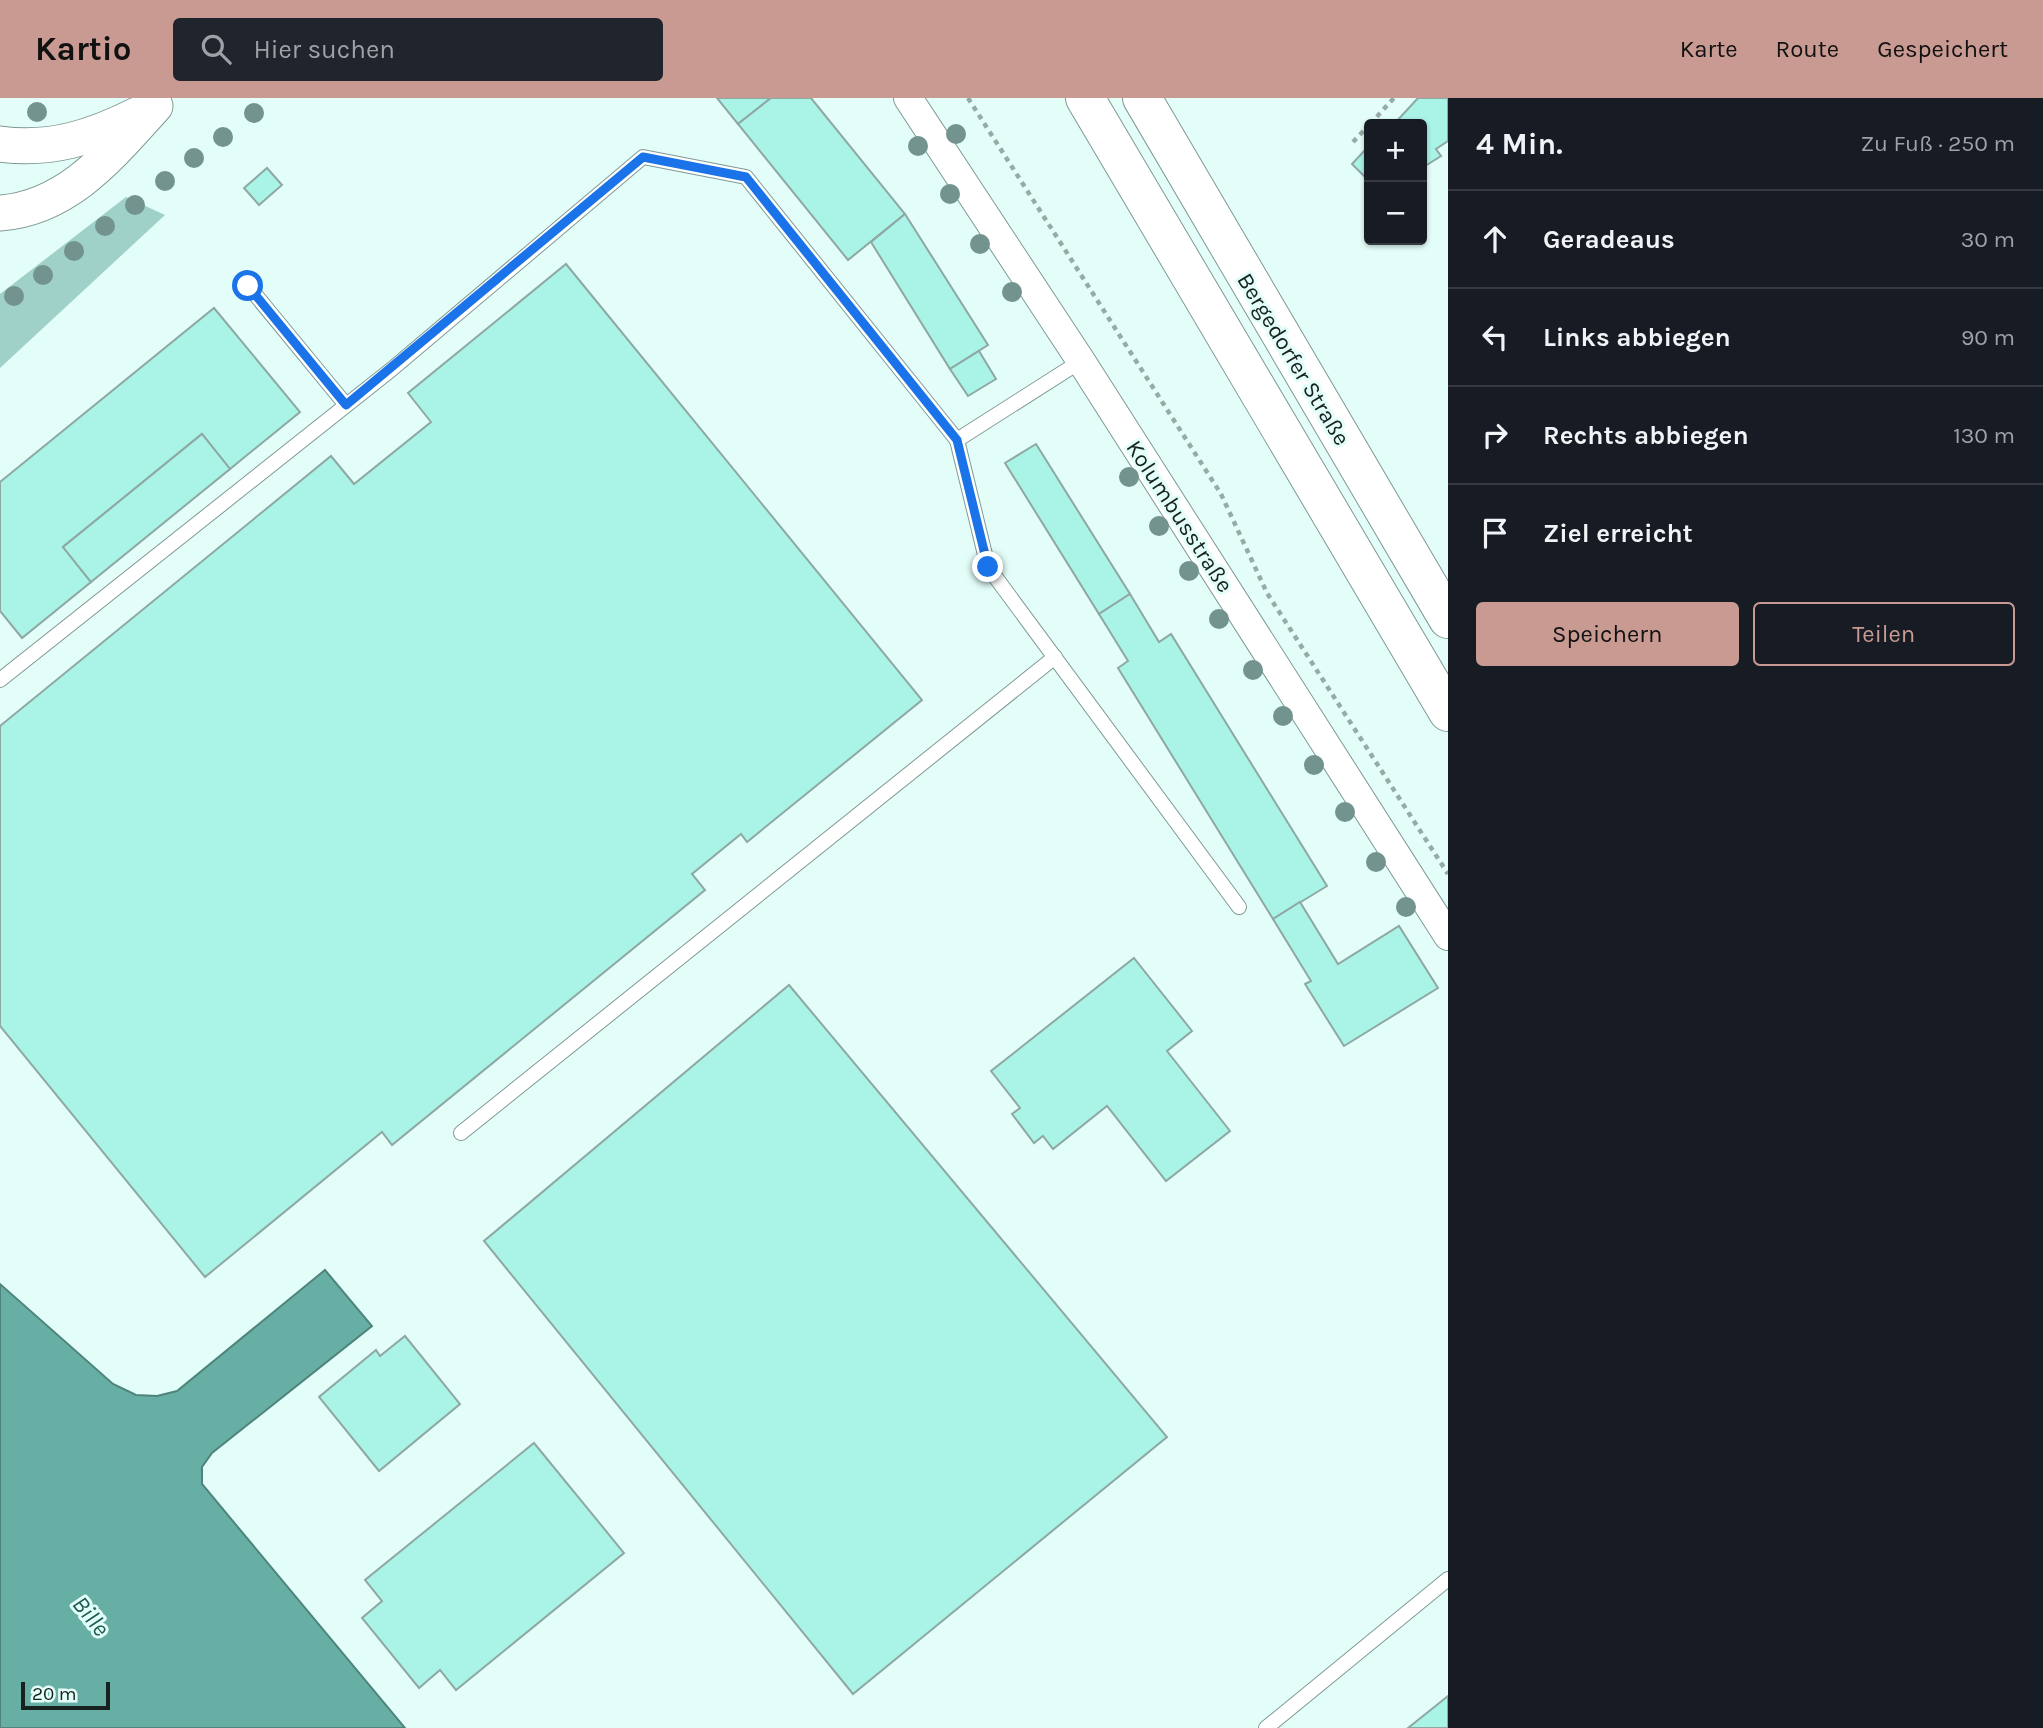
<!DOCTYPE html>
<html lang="de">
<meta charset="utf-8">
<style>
body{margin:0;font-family:Karla,sans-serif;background:#20242c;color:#f1f3f6}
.controls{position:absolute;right:21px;top:21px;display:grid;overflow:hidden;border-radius:7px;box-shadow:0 2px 5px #0004}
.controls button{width:63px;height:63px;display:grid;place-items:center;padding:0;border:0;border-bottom:2px solid #363941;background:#171b24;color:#f1f3f6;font:35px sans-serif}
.scale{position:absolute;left:21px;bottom:18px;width:89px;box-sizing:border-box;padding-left:7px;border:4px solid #17211f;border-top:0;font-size:19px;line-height:24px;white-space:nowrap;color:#17211f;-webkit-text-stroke:5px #e3fef9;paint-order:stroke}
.stop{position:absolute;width:21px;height:21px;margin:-16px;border:5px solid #1a73e8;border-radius:50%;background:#fff}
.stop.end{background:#1a73e8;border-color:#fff;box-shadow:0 2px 7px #0008}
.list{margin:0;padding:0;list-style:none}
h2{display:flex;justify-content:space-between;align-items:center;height:91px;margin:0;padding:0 28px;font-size:30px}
h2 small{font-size:23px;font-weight:400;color:#9ea1a6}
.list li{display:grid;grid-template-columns:46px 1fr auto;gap:21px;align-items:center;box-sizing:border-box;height:98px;padding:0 28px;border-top:2px solid #363941}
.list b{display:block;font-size:26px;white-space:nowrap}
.list em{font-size:23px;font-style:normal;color:#9ea1a6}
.actions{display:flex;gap:14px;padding:21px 28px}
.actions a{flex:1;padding:16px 0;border:2px solid #c89a92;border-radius:7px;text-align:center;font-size:24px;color:#c89a92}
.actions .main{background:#c89a92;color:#111}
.icon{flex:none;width:38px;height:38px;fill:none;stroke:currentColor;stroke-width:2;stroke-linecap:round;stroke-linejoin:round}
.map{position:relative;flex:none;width:1448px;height:1630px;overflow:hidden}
header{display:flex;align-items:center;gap:42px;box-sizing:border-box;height:98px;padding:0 35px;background:#c89a92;color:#111}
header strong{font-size:33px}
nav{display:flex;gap:38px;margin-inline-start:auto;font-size:24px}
.search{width:490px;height:63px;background:#20242c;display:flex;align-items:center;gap:18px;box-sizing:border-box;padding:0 24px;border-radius:7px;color:#9ea1a6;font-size:26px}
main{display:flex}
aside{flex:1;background:#171b24}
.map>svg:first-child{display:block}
</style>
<header>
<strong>Kartio</strong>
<div class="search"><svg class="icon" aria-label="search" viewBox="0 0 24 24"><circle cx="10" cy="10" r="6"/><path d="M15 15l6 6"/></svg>Hier suchen</div>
<nav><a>Karte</a><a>Route</a><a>Gespeichert</a></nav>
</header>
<main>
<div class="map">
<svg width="1448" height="1630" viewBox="0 0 1448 1630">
<rect width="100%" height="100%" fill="#e3fef9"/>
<path fill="#a0d1c8" d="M126,99L165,117L0,270V196Z"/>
<path fill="#67afa4" stroke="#4f847c" stroke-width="2" d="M325,1172L372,1228L212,1355L202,1369V1386L405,1630H0V1186L113,1286L136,1297L157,1298L177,1293Z"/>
<g fill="#aaf3e7" stroke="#8ea8a3" stroke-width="2">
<path d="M717,0H771L738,26Z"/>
<path d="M771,0H811L905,116L848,162L738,26Z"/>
<path d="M1418,0H1448V43L1436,51L1441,58L1422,70V26H1394Z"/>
<path d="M1364,53L1366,56L1369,53V83L1352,66Z"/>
<path d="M267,70L282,87L259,107L244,90Z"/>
<path d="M905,116L988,247L950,271L871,144Z"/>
<path d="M566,166L922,602L747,744L741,736L692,776L705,792L392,1047L382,1034L205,1179L0,928V628L331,358L354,386L431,324L408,295Z"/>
<path d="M214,210L300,314L230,371L202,336L63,449L91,484L22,540L0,513V384Z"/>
<path d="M979,253L996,281L968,298L950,271Z"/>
<path d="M202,336L230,371L91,484L63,449Z"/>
<path d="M1036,346L1130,496L1099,516L1005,365Z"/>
<path d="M1130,496L1159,544L1171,536L1327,788L1273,821L1118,570L1128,563L1099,516Z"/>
<path d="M1300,804L1338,866L1399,828L1438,890L1344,948L1305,886L1311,883L1273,821Z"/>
<path d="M1134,860L1192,933L1167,953L1230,1033L1166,1083L1107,1008L1053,1051L1043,1038L1034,1045L1012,1016L1020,1010L991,973Z"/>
<path d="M789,887L1167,1339L853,1596L484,1143Z"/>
<path d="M405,1238L460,1306L379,1373L319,1299L376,1252L380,1258Z"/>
<path d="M534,1345L624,1455L456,1592L440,1572L419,1590L362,1520L382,1503L365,1482Z"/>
<path d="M1448,1598V1630H1408Z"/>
</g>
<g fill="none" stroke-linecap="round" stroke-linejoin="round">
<g stroke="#809995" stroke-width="16">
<g id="service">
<path d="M249,189L346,307"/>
<path d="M957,342L988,469L1239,809"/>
<path d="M0,582L392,271L643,59L746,79L957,342L1081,263"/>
<path d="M461,1035L1055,559"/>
<path d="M1266,1630L1448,1481"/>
</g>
</g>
<g stroke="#809995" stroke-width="30">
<path id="minor" d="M908,0L1081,263L1448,838"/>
</g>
<g stroke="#809995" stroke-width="37">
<g id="tertiary">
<path d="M0,46C51,53 93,39 137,17"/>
<path d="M0,115C69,110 112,55 155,8"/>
</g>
</g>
<g stroke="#809995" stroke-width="40">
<g id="trunk">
<path d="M1085,0L1448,614"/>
<path d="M1142,0L1448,521"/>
</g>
</g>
<g stroke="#96aaa6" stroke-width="4.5" stroke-dasharray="5 5" stroke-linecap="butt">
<path d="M968,0L1221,396L1267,495L1448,776"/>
<path d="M1370,26L1394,0"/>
<path d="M1353,44L1369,27"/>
</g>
<use href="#service" stroke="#fff" stroke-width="14"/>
<use href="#minor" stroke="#fff" stroke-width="28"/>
<use href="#tertiary" stroke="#fff" stroke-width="35"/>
<use href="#trunk" stroke="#fff" stroke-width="38"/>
</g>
<g fill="#73938e">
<circle cx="37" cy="14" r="10"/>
<circle cx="254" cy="15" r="10"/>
<circle cx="956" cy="36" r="10"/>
<circle cx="223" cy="39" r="10"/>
<circle cx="918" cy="48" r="10"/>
<circle cx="194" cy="60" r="10"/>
<circle cx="165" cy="83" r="10"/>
<circle cx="950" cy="96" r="10"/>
<circle cx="135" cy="107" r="10"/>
<circle cx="105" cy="128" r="10"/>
<circle cx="980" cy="146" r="10"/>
<circle cx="74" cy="153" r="10"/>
<circle cx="43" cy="177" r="10"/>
<circle cx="1012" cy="194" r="10"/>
<circle cx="14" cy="198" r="10"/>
<circle cx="1129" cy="379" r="10"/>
<circle cx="1159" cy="428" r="10"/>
<circle cx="1189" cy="473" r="10"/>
<circle cx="1219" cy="521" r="10"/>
<circle cx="1253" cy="572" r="10"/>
<circle cx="1283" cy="618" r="10"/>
<circle cx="1314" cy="667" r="10"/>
<circle cx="1345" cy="714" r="10"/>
<circle cx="1376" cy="764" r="10"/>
<circle cx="1406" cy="809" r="10"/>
</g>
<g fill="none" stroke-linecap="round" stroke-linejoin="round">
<path stroke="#1a73e8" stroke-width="9" d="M248,188L346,307L643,59L746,79L957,342L988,469"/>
</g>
<g text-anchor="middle" stroke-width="6" stroke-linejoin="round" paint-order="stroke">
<g font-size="23" fill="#17211f" stroke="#e3fef9">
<text transform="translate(1294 261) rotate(59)" y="8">Bergedorfer Straße</text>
<text transform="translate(1180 418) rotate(57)" y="8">Kolumbusstraße</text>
</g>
<g font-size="24" font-style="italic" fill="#1d5a52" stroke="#e3fef9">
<text transform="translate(91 1518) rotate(51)" y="8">Bille</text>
</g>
</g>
</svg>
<div class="controls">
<button>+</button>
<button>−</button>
</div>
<div class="scale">20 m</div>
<div class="stop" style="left:248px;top:188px"></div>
<div class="stop end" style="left:988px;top:469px"></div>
</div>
<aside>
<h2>4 Min.<small>Zu Fuß · 250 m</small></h2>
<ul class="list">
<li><svg class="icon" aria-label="ahead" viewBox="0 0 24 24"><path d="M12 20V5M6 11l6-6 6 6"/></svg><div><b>Geradeaus</b></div><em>30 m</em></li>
<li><svg class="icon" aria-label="left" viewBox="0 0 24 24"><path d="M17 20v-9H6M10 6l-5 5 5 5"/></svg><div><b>Links abbiegen</b></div><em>90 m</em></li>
<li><svg class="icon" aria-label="right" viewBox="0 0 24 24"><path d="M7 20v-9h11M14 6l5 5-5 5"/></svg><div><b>Rechts abbiegen</b></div><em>130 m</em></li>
<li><svg class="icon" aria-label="arrive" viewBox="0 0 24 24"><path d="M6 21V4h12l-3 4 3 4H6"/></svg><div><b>Ziel erreicht</b></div></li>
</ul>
<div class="actions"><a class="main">Speichern</a><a>Teilen</a></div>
</aside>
</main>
